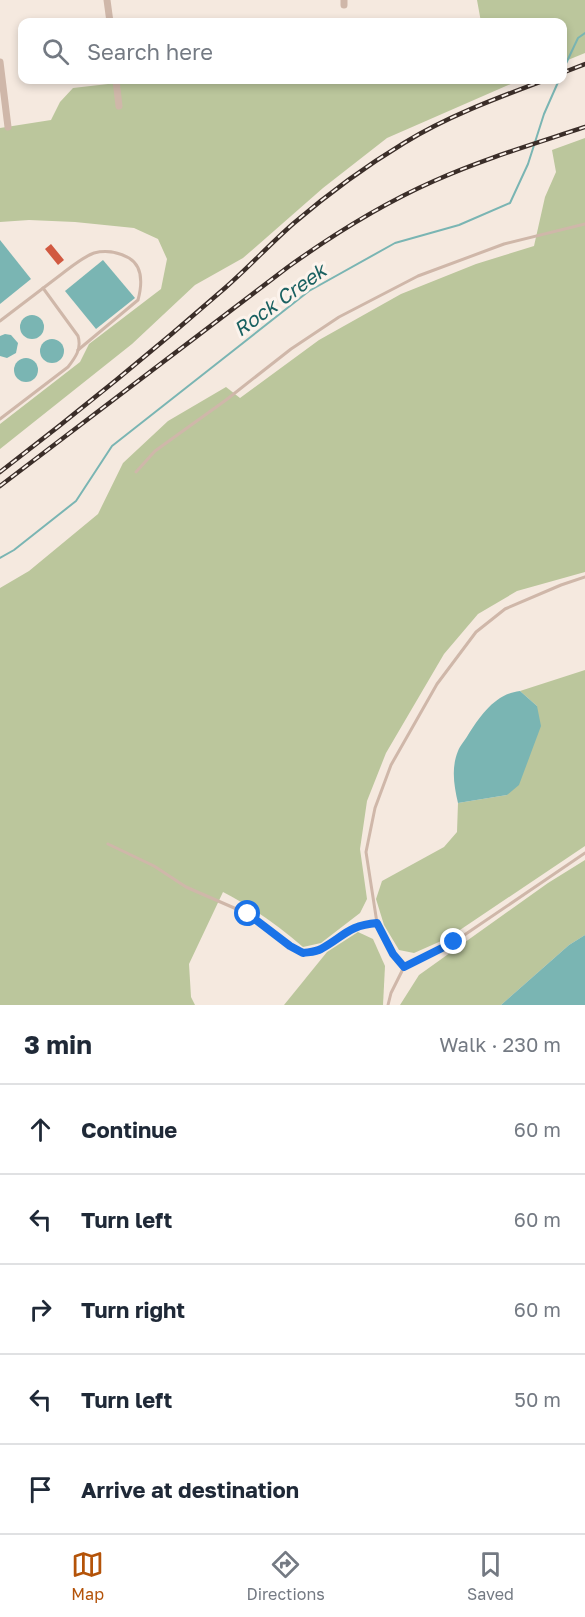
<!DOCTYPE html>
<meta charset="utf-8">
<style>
body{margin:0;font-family:"Golos Text",sans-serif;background:#f6f6f7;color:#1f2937}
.stop{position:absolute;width:18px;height:18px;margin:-14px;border:4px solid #1a73e8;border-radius:50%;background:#fff}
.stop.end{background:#1a73e8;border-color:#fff;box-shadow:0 2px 6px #0008}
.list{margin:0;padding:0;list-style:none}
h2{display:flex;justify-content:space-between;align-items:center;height:78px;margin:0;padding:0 24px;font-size:26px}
h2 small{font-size:20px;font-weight:400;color:#747a83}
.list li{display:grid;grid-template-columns:39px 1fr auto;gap:18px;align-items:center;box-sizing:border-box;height:90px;padding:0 24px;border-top:2px solid #e0e1e3}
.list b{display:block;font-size:22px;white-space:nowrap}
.list em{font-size:20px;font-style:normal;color:#747a83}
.icon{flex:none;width:33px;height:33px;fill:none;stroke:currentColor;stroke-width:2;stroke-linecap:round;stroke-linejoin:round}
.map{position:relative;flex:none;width:585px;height:1005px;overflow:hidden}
.search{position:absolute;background:#fff;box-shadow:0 3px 9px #0003;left:18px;right:18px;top:18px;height:66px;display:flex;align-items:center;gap:15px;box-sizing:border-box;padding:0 21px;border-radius:12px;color:#747a83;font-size:22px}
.sheet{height:528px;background:#fff}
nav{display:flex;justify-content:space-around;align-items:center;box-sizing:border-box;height:84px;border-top:2px solid #e0e1e3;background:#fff;font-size:16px;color:#747a83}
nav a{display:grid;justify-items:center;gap:3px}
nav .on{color:#b45309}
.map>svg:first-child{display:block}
</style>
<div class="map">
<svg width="585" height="1005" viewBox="0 0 585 1005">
<rect width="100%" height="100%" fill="#f5e9df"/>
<g fill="#bbc69c">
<path d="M477,0H585V53L563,62L562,22H481Z"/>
<path d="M119,80H520L387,138L323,188L243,258L195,285L132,344L0,449V424L80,362L89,344L161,289L167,259L158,239L134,228L75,222L29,220L0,222V128L51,120L60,102L73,88L108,84Z"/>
<path d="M585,138V572L517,591L478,614L444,654L386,753L367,801L360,849L367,899L360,913L321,943L303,947C278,925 252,907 223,892L189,964L191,997L195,1005H0V588L29,571L98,514L123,463L168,421L226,387L240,398L319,340L401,294L476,264L534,246L545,197L556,172L552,150Z"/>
<path d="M585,670V846L448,938L414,953L399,950L384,925L376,899L382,881L444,847L457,832L458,803L507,795L537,706L520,691Z"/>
<path d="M585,860V935L569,945L501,1005H400L419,975L548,883Z"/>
<path d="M358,932L373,939L385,966L383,1005H284L327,952Z"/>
</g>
<g fill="#7ab5b3">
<path d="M0,240L31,279L0,304Z"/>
<path d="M103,260L135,298L96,329L65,291Z"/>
<circle cx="32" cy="327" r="12"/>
<path d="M5,334L11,335L18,343L16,353L7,358L0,356V336Z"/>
<circle cx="52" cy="351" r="12"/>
<circle cx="26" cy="370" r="12"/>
<path d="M520,691L537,706L541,726L519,785L507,795L458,803C454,786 451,768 458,751C460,746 465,740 468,735C481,715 495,694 520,691Z"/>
<path d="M585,935V1005H501L569,945Z"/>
</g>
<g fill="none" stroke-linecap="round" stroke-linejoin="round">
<g stroke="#7ab5b3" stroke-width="2">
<path d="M562,72L578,38L585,33"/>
<path d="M0,558L14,550L76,501L112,446L309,291L395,243L459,225L510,203L528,164L544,114L559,80"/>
</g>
</g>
<path fill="#d15941" d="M51,244L64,260L58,265L45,249Z"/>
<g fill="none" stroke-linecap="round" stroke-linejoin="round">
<g stroke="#cfb7a9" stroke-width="3">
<path d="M0,321C21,305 42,289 63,273C72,266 83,257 94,253C106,250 118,252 129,258C144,267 142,285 138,300L78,350"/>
<path d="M0,419L68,367C75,358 82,349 78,336L43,288"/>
<path d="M136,472L155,451L226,400L291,349L339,317L418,276L504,244L585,224"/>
<path d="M108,844L154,866L186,887L248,914L289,946L303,953L319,950L351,929L363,924L377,923"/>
<path d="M404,967L454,942L585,853"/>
<path d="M388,1005L391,993L404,967L393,954L377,923L366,852L375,808L391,765L437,684L476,632L505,609L561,585L585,577"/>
</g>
<g stroke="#cfb7a9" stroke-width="7">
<path d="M107,0L110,22"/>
<path d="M344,0V5"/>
<path d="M0,62L8,127"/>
<path d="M116,80L119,106"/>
</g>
<g stroke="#3b2e29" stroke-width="4.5">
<g id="rail">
<path d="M562,73L585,64"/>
<path d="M0,472C77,413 152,352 225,288C249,267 270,244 294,223C329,193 366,166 404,143C448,116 497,98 545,80"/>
<path d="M0,486L288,267C334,234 382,204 434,181C483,159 534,144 585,127"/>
</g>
</g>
<use href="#rail" stroke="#fcf3ec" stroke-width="2" stroke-dasharray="7" stroke-linecap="butt"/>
</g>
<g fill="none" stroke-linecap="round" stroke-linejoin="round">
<path stroke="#1a73e8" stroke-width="8" d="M248,914L290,946L303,953C309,952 316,952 321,949C343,937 349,925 377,923L393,954L404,967L454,942"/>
</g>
<g text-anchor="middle" stroke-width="6" stroke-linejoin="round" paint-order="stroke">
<g font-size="20" font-style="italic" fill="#1a6161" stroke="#fcf3ec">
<text transform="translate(280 300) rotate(-36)" y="7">Rock Creek</text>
</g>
</g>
</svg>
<div class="stop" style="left:248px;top:914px"></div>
<div class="stop end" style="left:454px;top:942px"></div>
<div class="search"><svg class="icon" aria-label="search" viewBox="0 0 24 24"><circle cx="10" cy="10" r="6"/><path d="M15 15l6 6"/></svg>Search here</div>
</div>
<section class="sheet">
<h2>3 min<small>Walk · 230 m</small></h2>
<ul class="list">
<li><svg class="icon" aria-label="ahead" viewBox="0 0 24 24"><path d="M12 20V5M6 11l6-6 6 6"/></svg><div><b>Continue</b></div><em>60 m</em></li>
<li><svg class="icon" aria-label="left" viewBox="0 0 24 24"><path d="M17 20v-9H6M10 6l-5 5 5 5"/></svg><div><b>Turn left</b></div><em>60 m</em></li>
<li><svg class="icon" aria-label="right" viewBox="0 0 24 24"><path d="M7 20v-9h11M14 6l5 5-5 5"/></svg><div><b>Turn right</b></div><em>60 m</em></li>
<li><svg class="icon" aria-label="left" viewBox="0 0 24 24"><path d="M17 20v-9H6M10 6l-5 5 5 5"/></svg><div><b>Turn left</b></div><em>50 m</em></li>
<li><svg class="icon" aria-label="arrive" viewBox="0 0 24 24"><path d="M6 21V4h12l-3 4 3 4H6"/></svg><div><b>Arrive at destination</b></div></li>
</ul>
</section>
<nav>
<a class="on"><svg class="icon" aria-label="map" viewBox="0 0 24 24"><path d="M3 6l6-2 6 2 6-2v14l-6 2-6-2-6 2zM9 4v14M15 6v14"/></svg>Map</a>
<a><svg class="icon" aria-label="directions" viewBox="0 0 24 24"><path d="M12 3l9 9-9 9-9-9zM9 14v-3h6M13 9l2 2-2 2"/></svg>Directions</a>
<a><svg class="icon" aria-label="saved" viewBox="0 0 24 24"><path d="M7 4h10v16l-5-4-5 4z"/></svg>Saved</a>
</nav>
